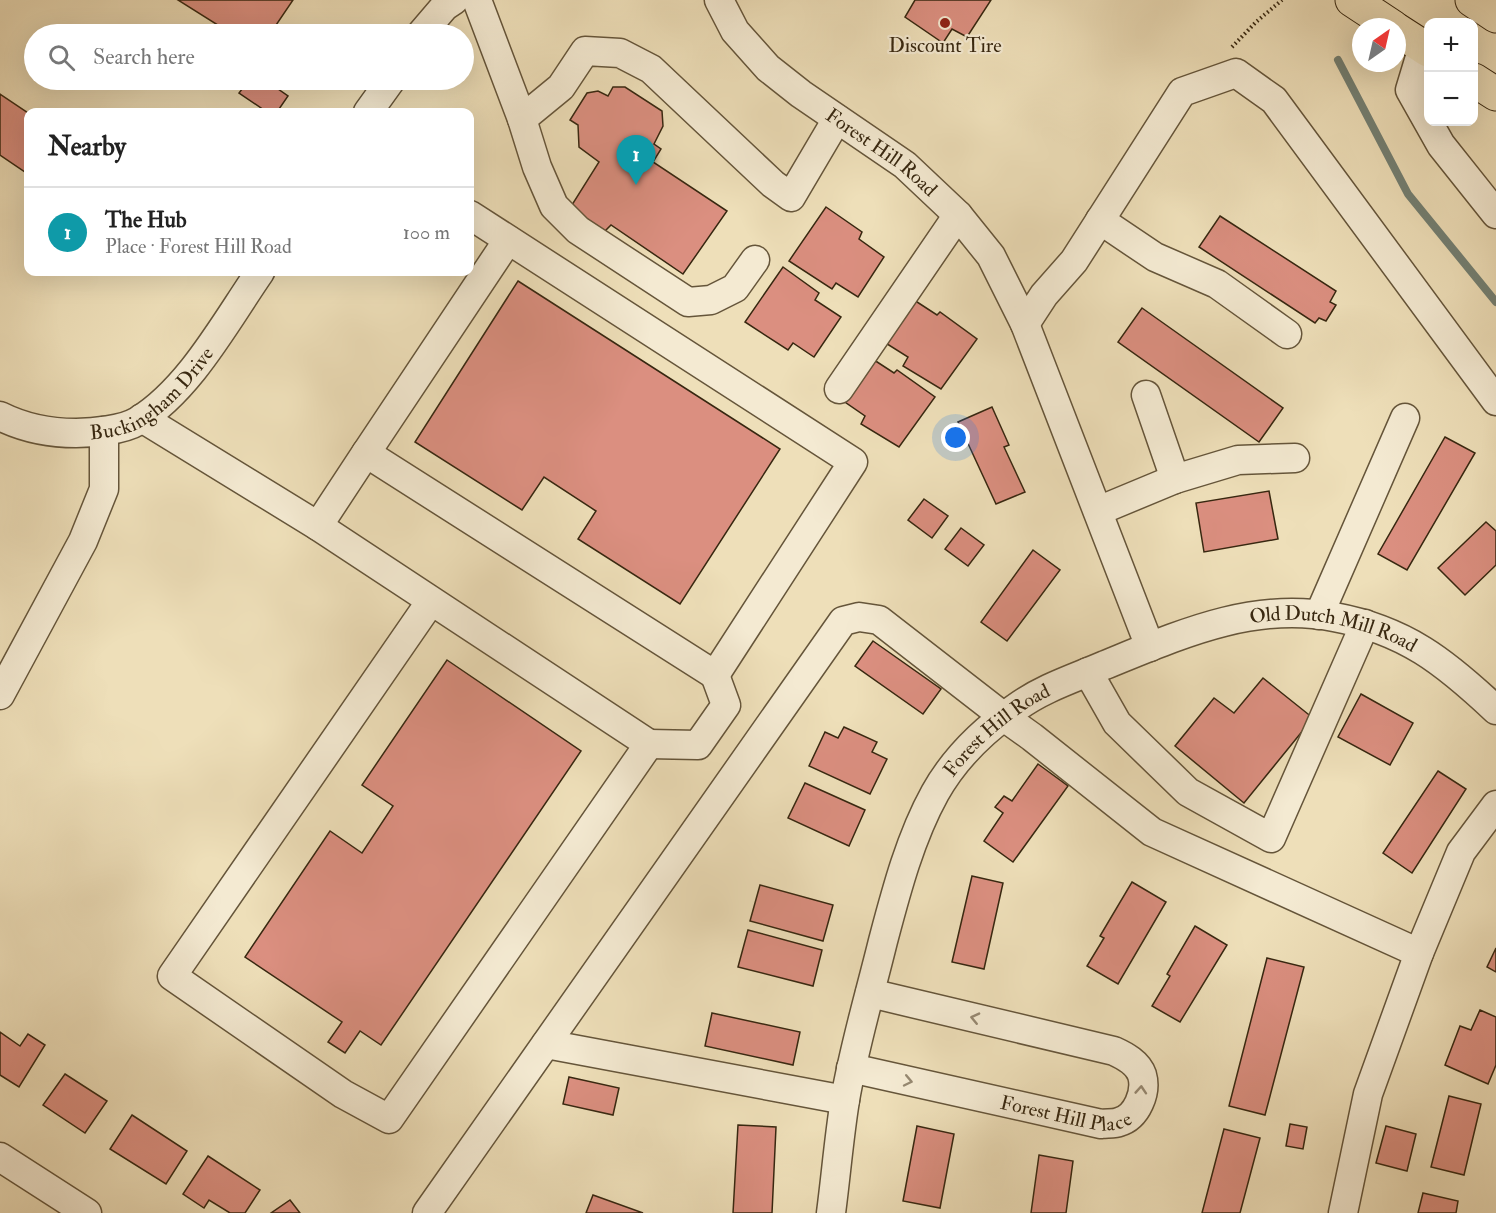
<!DOCTYPE html>
<meta charset="utf-8">
<style>
body{margin:0;font-family:"IM FELL Double Pica",serif;background:#f6f6f6;color:#222}
.controls{position:absolute;right:18px;top:18px;display:grid;overflow:hidden;border-radius:12px;box-shadow:0 6px 24px #0002}
.controls button{width:54px;height:54px;display:grid;place-items:center;padding:0;border:0;border-bottom:2px solid #e0e0e0;background:#fff;color:#222;font:30px sans-serif}
.compass{position:absolute;left:1352px;top:18px;width:54px;height:54px;border-radius:50%;background:#fff;box-shadow:0 6px 24px #0002;rotate:34deg}
.you{position:absolute;left:956px;top:438px;width:21px;height:21px;margin:-15px;border:4px solid #fff;border-radius:50%;background:#1a73e8;box-shadow:0 0 0 9px #1a73e833}
.badge{display:grid;place-items:center;width:39px;height:39px;border-radius:50%;background:#7c3aed;color:#fff;font-size:20px;font-weight:700}
.pin{position:absolute;translate:-50% -50px;filter:drop-shadow(0 2px 3px #0008)}
.pin::after{content:'';position:absolute;top:32px;width:21px;height:18px;background:inherit;clip-path:polygon(0 0,100% 0,50% 100%)}
.list{margin:0;padding:0;list-style:none}
h2{display:flex;justify-content:space-between;align-items:center;height:78px;margin:0;padding:0 24px;font-size:26px}
h2 small{font-size:20px;font-weight:400;color:#767676}
.list li{display:grid;grid-template-columns:39px 1fr auto;gap:18px;align-items:center;box-sizing:border-box;height:90px;padding:0 24px;border-top:2px solid #e0e0e0}
.list b{display:block;font-size:22px;white-space:nowrap}
.list p{margin:0;font-size:20px;white-space:nowrap;color:#767676}
.list em{font-size:20px;font-style:normal;color:#767676}
.icon{flex:none;width:33px;height:33px;fill:none;stroke:currentColor;stroke-width:2;stroke-linecap:round;stroke-linejoin:round}
.map{position:relative;flex:none;width:1496px;height:1213px;overflow:hidden}
.search{position:absolute;background:#fff;box-shadow:0 6px 24px #0002;left:24px;top:24px;width:450px;height:66px;display:flex;align-items:center;gap:15px;box-sizing:border-box;padding:0 21px;border-radius:33px;color:#767676;font-size:22px}
.panel{position:absolute;background:#fff;box-shadow:0 6px 24px #0002;left:24px;top:108px;width:450px;height:168px;border-radius:12px}
.map>svg:first-child{display:block}
</style>
<div class="map">
<svg width="1496" height="1213" viewBox="0 0 1496 1213">
<rect width="100%" height="100%" fill="#eedfb9"/>
<filter id="stains"><feTurbulence type="fractalNoise" baseFrequency=".00333" numOctaves="4"/><feColorMatrix values="0 0 0 0 .2 0 0 0 0 .09 0 0 0 0 .02 0 0 0 .5 -.17"/></filter>
<radialGradient id="worn" r=".72"><stop offset=".6" stop-color="#630" stop-opacity="0"/><stop offset="1" stop-color="#630" stop-opacity=".3"/></radialGradient>
<g fill="none" stroke-linecap="round" stroke-linejoin="round">
<path stroke="#738074" stroke-width="8" d="M1338,60L1408,194L1496,302"/>
</g>
<g fill="#db8f80" stroke="#372710" stroke-width="1.5">
<path d="M178,0H293L270,34H232Z"/>
<path d="M915,0H991L967,37L952,29L943,43L905,17Z"/>
<path d="M249,80H265L288,96L277,112H267L239,93Z"/>
<path d="M613,87H625L662,111L663,126L654,144L661,149L653,162L727,211L683,274L611,225L605,231L570,208L599,162L579,147L578,125L570,120L587,93L598,91L608,96Z"/>
<path d="M0,94L28,113V174L0,155Z"/>
<path d="M826,207L862,232L859,239L884,257L858,297L836,283L832,289L789,261Z"/>
<path d="M1220,216L1336,291L1330,302L1336,305L1326,321L1319,318L1315,323L1199,247Z"/>
<path d="M783,267L819,293L815,300L841,317L814,357L793,343L788,350L745,322Z"/>
<path d="M518,281L780,449L680,604L578,539L596,511L544,477L522,510L415,442Z"/>
<path d="M914,300L937,315L940,312L977,339L941,389L903,366L908,357L884,342Z"/>
<path d="M1142,308L1283,408L1259,442L1118,342Z"/>
<path d="M871,358L894,373L897,370L935,397L899,447L861,424L865,416L842,400Z"/>
<path d="M992,407L1009,445L1004,447L1025,492L996,504L958,422Z"/>
<path d="M1445,437L1475,453L1407,570L1378,554Z"/>
<path d="M1269,491L1278,539L1204,552L1196,503Z"/>
<path d="M924,499L948,516L932,538L908,520Z"/>
<path d="M1486,522L1496,531V565L1465,595L1438,568Z"/>
<path d="M961,528L984,545L968,566L945,549Z"/>
<path d="M1033,550L1060,570L1007,641L981,622Z"/>
<path d="M873,641L941,689L923,714L855,666Z"/>
<path d="M447,660L581,751L381,1045L360,1031L345,1053L328,1042L342,1022L245,957L330,831L362,853L393,806L362,785Z"/>
<path d="M1263,678L1313,718L1244,803L1175,746L1214,698L1234,713Z"/>
<path d="M1361,694L1413,723L1390,765L1338,737Z"/>
<path d="M844,727L877,742L872,752L887,759L870,794L809,766L825,732L838,738Z"/>
<path d="M1038,764L1068,786L1013,862L984,841L1003,813L995,807L1004,796L1012,801Z"/>
<path d="M1438,771L1466,789L1412,873L1383,853Z"/>
<path d="M805,783L865,810L849,846L788,818Z"/>
<path d="M972,876L1003,883L984,969L952,962Z"/>
<path d="M1132,882L1166,902L1118,984L1087,966L1104,938L1100,936Z"/>
<path d="M760,885L833,905L823,941L750,921Z"/>
<path d="M1195,926L1227,945L1180,1022L1152,1006L1170,976L1167,974Z"/>
<path d="M748,930L822,950L813,986L738,967Z"/>
<path d="M1496,948V972L1487,967Z"/>
<path d="M1267,958L1304,967L1265,1115L1229,1106Z"/>
<path d="M1480,1010L1496,1017V1065L1488,1084L1445,1065L1460,1026L1471,1030Z"/>
<path d="M712,1013L800,1032L793,1065L705,1046Z"/>
<path d="M0,1032L20,1046L28,1034L45,1045L19,1087L0,1075Z"/>
<path d="M65,1074L107,1101L85,1133L43,1105Z"/>
<path d="M569,1077L619,1088L613,1115L563,1104Z"/>
<path d="M1449,1096L1481,1104L1464,1175L1431,1167Z"/>
<path d="M132,1115L187,1151L166,1184L110,1149Z"/>
<path d="M1290,1124L1307,1127L1303,1149L1286,1146Z"/>
<path d="M738,1125L776,1127L772,1213H733Z"/>
<path d="M917,1126L954,1134L940,1208L903,1201Z"/>
<path d="M1386,1126L1416,1134L1407,1171L1376,1163Z"/>
<path d="M1224,1129L1260,1138L1240,1213H1202Z"/>
<path d="M1039,1155L1073,1161L1066,1213H1031Z"/>
<path d="M208,1156L260,1190L245,1213H230L209,1200L204,1208L183,1194Z"/>
<path d="M1423,1193L1458,1201L1456,1213H1418Z"/>
<path d="M593,1195L643,1213H586Z"/>
<path d="M290,1200L300,1213H271Z"/>
</g>
<g fill="none" stroke-linecap="round" stroke-linejoin="round">
<g stroke="#65553a" stroke-width="31">
<g id="minor">
<path d="M477,0L522,119L561,87L585,51L620,53L651,69L773,184L791,197L837,119"/>
<path id="s1" d="M719,0L735,31L768,68L801,94L905,165L958,215L991,256L1025,324L1150,647"/>
<path d="M421,34L445,6L454,0"/>
<path d="M1423,47L1410,90L1441,145L1496,214"/>
<path d="M368,112L391,80"/>
<path d="M522,119L537,167L554,206L578,230L688,302L711,300L735,288L755,260"/>
<path d="M1100,220L1155,257L1217,284L1287,334"/>
<path d="M1025,324L1044,295L1074,261L1182,92L1236,73L1274,100L1496,401"/>
<path d="M839,389L958,215"/>
<path d="M1146,395L1175,479"/>
<path id="s2" d="M0,416C24,428 49,433 76,433C93,433 123,430 138,421C190,389 226,321 260,272"/>
<path d="M142,418L318,526L649,744L389,1119L343,1094L172,976L431,601"/>
<path d="M366,453L508,240"/>
<path d="M1098,511L1175,479L1238,460L1295,458"/>
<path d="M318,526L366,453L715,675L853,462L470,215"/>
<path d="M1319,615L1405,418"/>
<path d="M1088,672L1117,723L1188,792L1271,838L1365,624"/>
<path d="M0,695L83,541L104,489V431"/>
<path d="M649,744L698,745L726,705L715,675"/>
<path d="M546,1044L845,1100"/>
<path id="s3" d="M851,1068L1101,1124C1106,1123 1114,1124 1119,1122C1137,1117 1147,1092 1142,1075C1138,1063 1125,1056 1114,1051L870,993"/>
<path d="M0,1157L87,1213"/>
<path d="M427,1213L843,621L859,617L879,620L1004,717L1032,737L1152,832L1419,953"/>
<path id="s4" d="M831,1213C836,1175 839,1137 845,1100C854,1047 870,994 883,941C896,892 910,838 935,793C954,759 985,729 1017,707C1043,688 1075,678 1105,665C1179,635 1253,601 1334,617C1405,630 1445,662 1496,710"/>
<path d="M1343,1213L1368,1094L1419,953L1461,852L1496,805"/>
</g>
</g>
<g stroke="#372710" stroke-width="35">
<g id="major">
<path d="M1352,0L1393,27"/>
<path d="M1472,0L1496,16"/>
<path d="M1397,30L1428,50"/>
<path d="M1474,80L1496,94"/>
</g>
</g>
<path stroke="#372710" stroke-width="4" stroke-dasharray="1.5 3" stroke-linecap="butt" d="M1232,47L1256,22L1282,0"/>
<use href="#minor" stroke="#f4ead2" stroke-width="28"/>
<use href="#major" stroke="#eedfb9" stroke-width="33"/>
</g>
<defs><path id="oneway-chevron" d="M-2-3.5L2.5 0L-2 3.5" fill="none" stroke-width="1.6" stroke-linecap="round" stroke-linejoin="round" transform="scale(1.5)"/></defs>
<g stroke="#968871">
<use href="#oneway-chevron" transform="translate(975 1018) rotate(-167)"/>
<use href="#oneway-chevron" transform="translate(908 1081) rotate(12)"/>
<use href="#oneway-chevron" transform="translate(1141 1090) rotate(-86)"/>
</g>
<circle fill="#8f2418" stroke="#f4ead2" stroke-width="2" cx="945" cy="23" r="6"/>
<g text-anchor="middle" stroke-width="4.5" stroke-linejoin="round" paint-order="stroke">
<g font-size="20" fill="#372710" stroke="#f4ead2">
<text x="945" y="52">Discount Tire</text>
</g>
<g font-size="20" fill="#372710" stroke="#f4ead2">
<text dy="7" stroke="none"><textPath href="#s1" startOffset="226">Forest Hill Road</textPath></text>
<text dy="7" stroke="none"><textPath href="#s2" startOffset="168">Buckingham Drive</textPath></text>
<text dy="7" stroke="none"><textPath href="#s4" startOffset="891">Old Dutch Mill Road</textPath></text>
<text dy="7" stroke="none"><textPath href="#s4" startOffset="524">Forest Hill Road</textPath></text>
<text dy="7" stroke="none"><textPath href="#s3" startOffset="220">Forest Hill Place</textPath></text>
</g>
</g>
<rect width="100%" height="100%" filter="url(#stains)"/>
<rect width="100%" height="100%" fill="url(#worn)"/>
</svg>
<div class="controls">
<button>+</button>
<button>−</button>
</div>
<svg class="compass" viewBox="-18 -18 36 36"><path d="M0-13l5 13h-10z" fill="#e53935"/><path d="M0 13l5-13h-10z" fill="#767676"/></svg>
<div class="you"></div>
<div class="pin badge" style="left:636px;top:185px;background:#0f9aa8">1</div>
<div class="search"><svg class="icon" aria-label="search" viewBox="0 0 24 24"><circle cx="10" cy="10" r="6"/><path d="M15 15l6 6"/></svg>Search here</div>
<section class="panel">
<h2>Nearby<small></small></h2>
<ul class="list">
<li><span class="badge" style="background:#0f9aa8">1</span><div><b>The Hub</b><p>Place · Forest Hill Road</p></div><em>100 m</em></li>
</ul>
</section>
</div>
